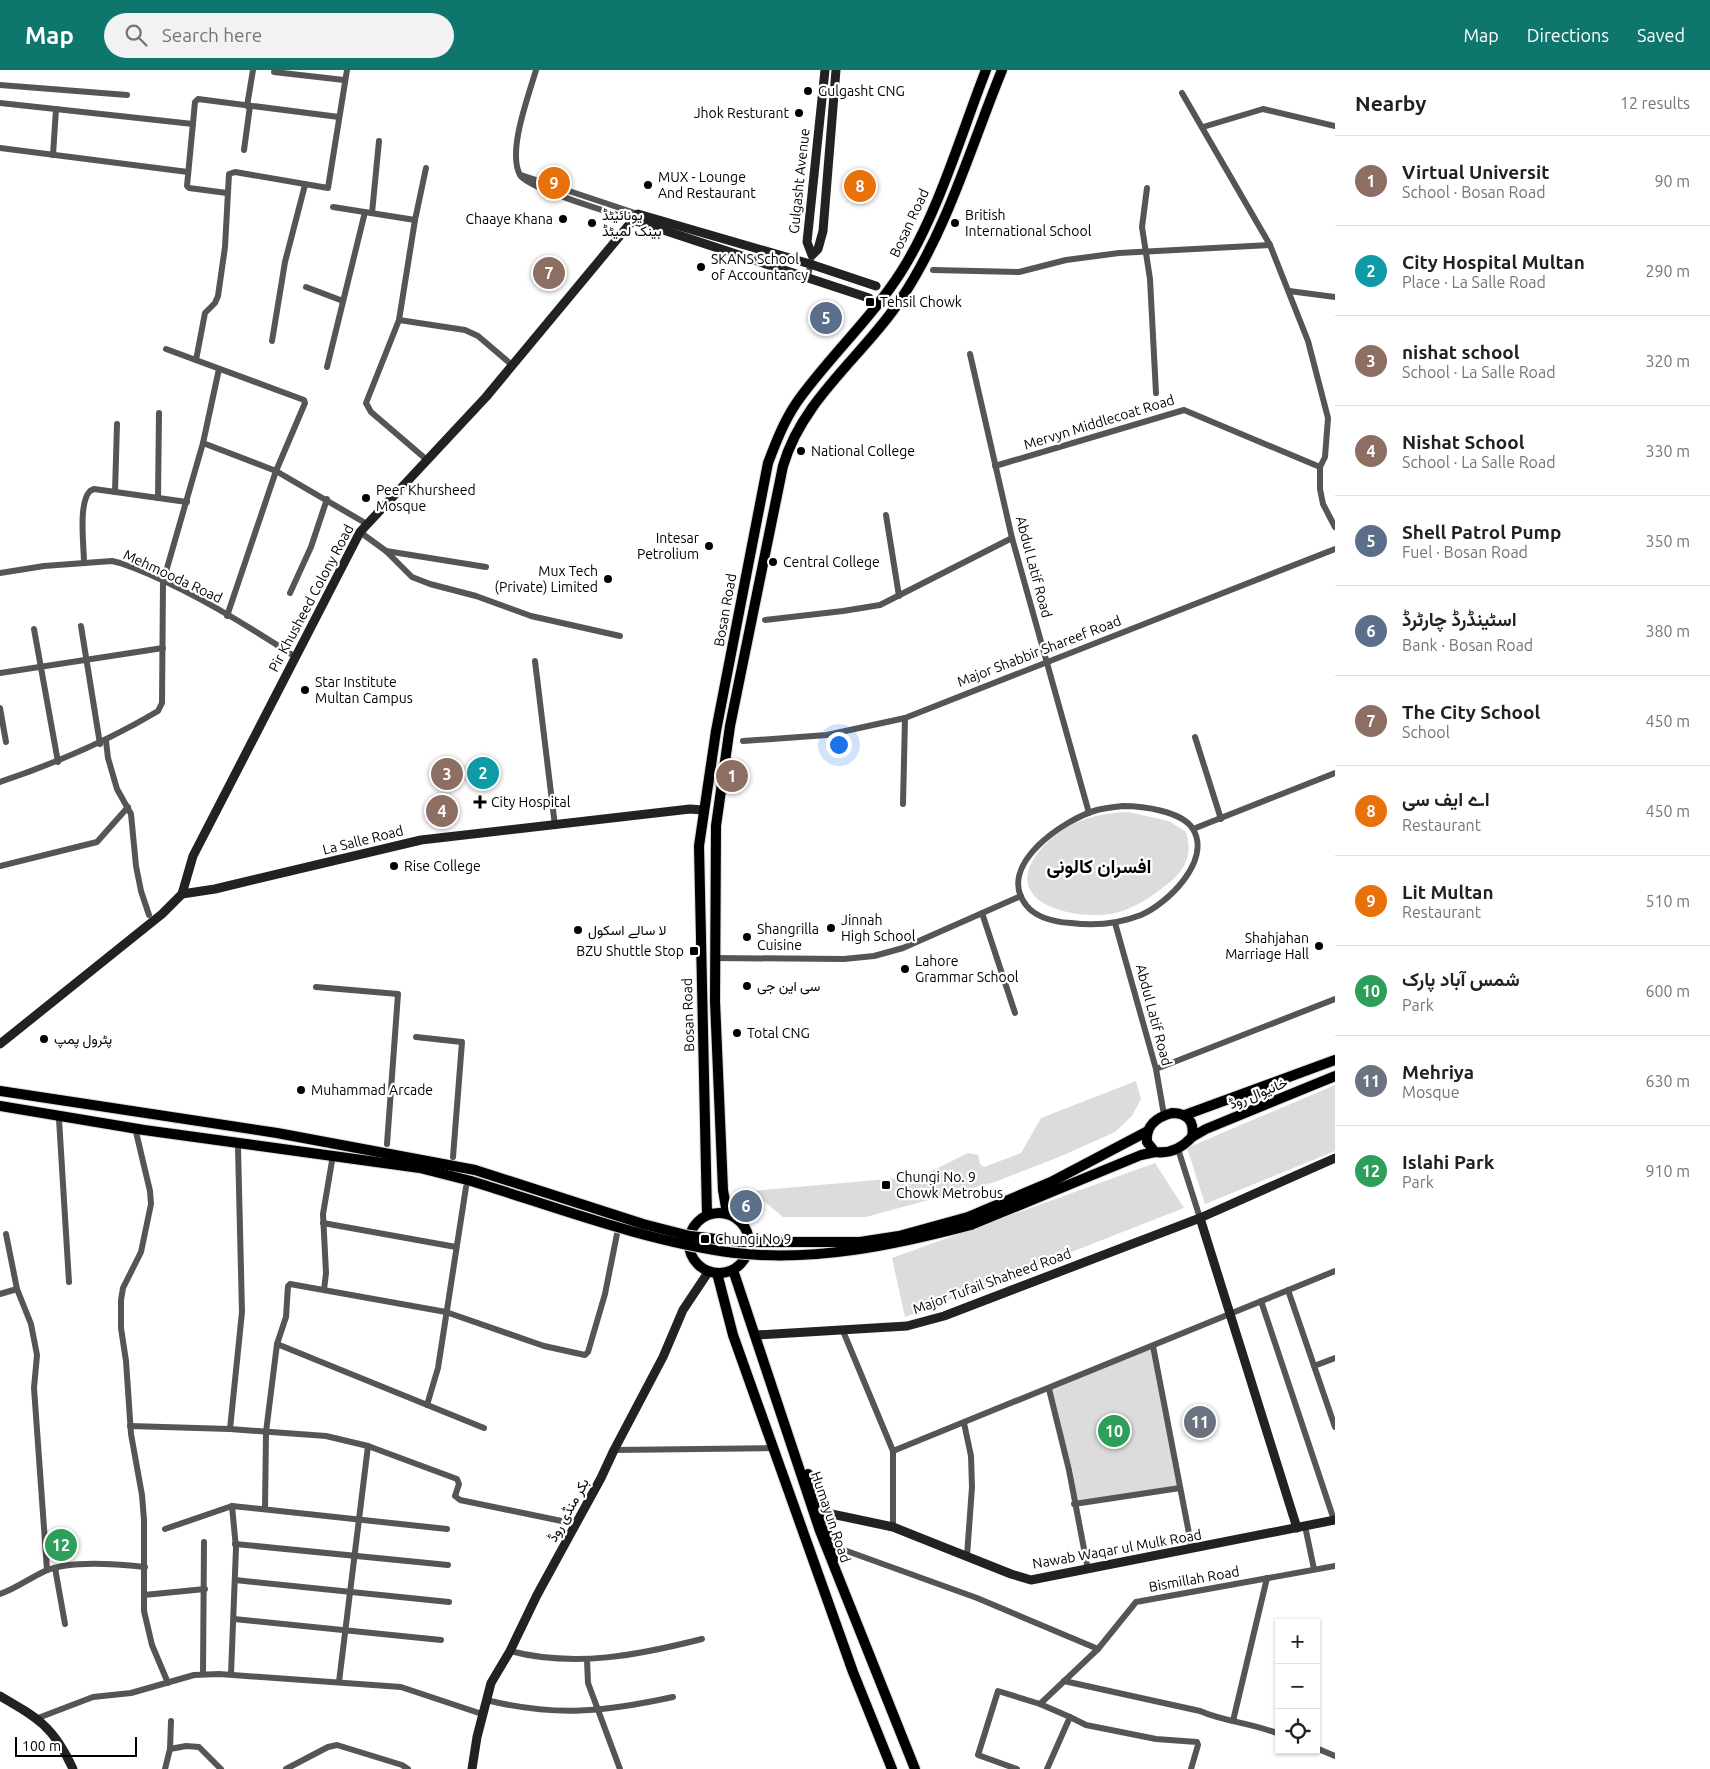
<!DOCTYPE html>
<meta charset="utf-8">
<style>
body{margin:0;font-family:Ubuntu,Vazirmatn,sans-serif;background:#f2f2f2;color:#202124}
.controls{position:absolute;right:15px;bottom:15px;display:grid;overflow:hidden;border-radius:0px;box-shadow:0 1px 4px #0004}
.controls button{width:45px;height:45px;display:grid;place-items:center;padding:0;border:0;border-bottom:1px solid #e0e0e0;background:#fff;color:#202124;font:25px sans-serif}
.scale{position:absolute;left:15px;bottom:12px;width:122px;box-sizing:border-box;padding-left:5px;border:2px solid #000;border-top:0;font-size:14px;line-height:18px;white-space:nowrap;color:#000;-webkit-text-stroke:4px #fff;paint-order:stroke}
.you{position:absolute;left:838px;top:674px;width:18px;height:18px;margin:-12px;border:4px solid #fff;border-radius:50%;background:#1a73e8;box-shadow:0 0 0 8px #1a73e833}
.badge{display:grid;place-items:center;width:32px;height:32px;border-radius:50%;background:#0f766e;color:#fff;font-size:16px;font-weight:700}
.pin{position:absolute;translate:-50% -50%;border:2px solid #fff;box-shadow:0 1px 5px #0006}
.list{margin:0;padding:0;list-style:none}
h2{display:flex;justify-content:space-between;align-items:center;height:65px;margin:0;padding:0 20px;font-size:21px}
h2 small{font-size:16px;font-weight:400;color:#757577}
.list li{display:grid;grid-template-columns:32px 1fr auto;gap:15px;align-items:center;box-sizing:border-box;height:90px;padding:0 20px;border-top:1px solid #e0e0e0}
.list b{display:block;font-size:19px;white-space:nowrap}
.list p{margin:0;font-size:16px;white-space:nowrap;color:#757577}
.list em{font-size:16px;font-style:normal;color:#757577}
.icon{flex:none;width:28px;height:28px;fill:none;stroke:currentColor;stroke-width:2;stroke-linecap:round;stroke-linejoin:round}
.map{position:relative;flex:none;width:1335px;height:1699px;overflow:hidden}
header{display:flex;align-items:center;gap:30px;box-sizing:border-box;height:70px;padding:0 25px;background:#0f766e;color:#fff}
header strong{font-size:24px}
nav{display:flex;gap:28px;margin-inline-start:auto;font-size:18px}
.search{width:350px;height:45px;background:#f2f2f2;display:flex;align-items:center;gap:12px;box-sizing:border-box;padding:0 18px;border-radius:28px;color:#757577;font-size:19px}
main{display:flex}
aside{flex:1;background:#fff}
.map>svg:first-child{display:block}
</style>
<header>
<strong>Map</strong>
<div class="search"><svg class="icon" aria-label="search" viewBox="0 0 24 24"><circle cx="10" cy="10" r="6"/><path d="M15 15l6 6"/></svg>Search here</div>
<nav><a>Map</a><a>Directions</a><a>Saved</a></nav>
</header>
<main>
<div class="map">
<svg width="1335" height="1699" viewBox="0 0 1335 1699">
<rect width="100%" height="100%" fill="#fff"/>
<g fill="#dcdcdc">
<path d="M1128,742L1169,751L1186,762C1194,788 1183,804 1161,819C1147,830 1129,841 1110,844C1068,850 996,830 1042,778C1065,752 1095,743 1128,742Z"/>
<path d="M1136,1011L1141,1029L1132,1046L1115,1062L1059,1087L995,1112L866,1147H783L752,1121L922,1106L968,1083L978,1085L980,1094L984,1097L1021,1083L1041,1048Z"/>
<path d="M1335,1015V1081L1205,1134L1187,1078Z"/>
<path d="M1155,1093L1184,1138L905,1247L892,1188Z"/>
<path d="M1152,1278L1177,1416L1076,1431L1073,1402L1051,1320Z"/>
</g>
<g fill="none" stroke-linecap="round" stroke-linejoin="round">
<g stroke="#dbdbdb" stroke-width="12">
<g id="primary">
<path d="M0,1021L277,1063L475,1100"/>
<path d="M0,1036L144,1060L420,1098L471,1111"/>
<path d="M1172,1043C1187,1043 1195,1051 1192,1067C1182,1078 1170,1084 1155,1082L1147,1072C1145,1056 1157,1047 1172,1043Z"/>
<path d="M1185,1045L1335,990"/>
<path d="M1192,1067L1206,1059L1335,1006"/>
<circle cx="719" cy="1173" r="30"/>
<path d="M727,1144L723,1120L715,931L716,756L730,656L783,396C803,327 866,284 903,226C948,157 971,76 1002,0"/>
<path d="M707,1145L699,776L716,661L768,393C776,372 784,351 797,332C829,287 871,249 901,202C938,144 961,64 986,0"/>
<path d="M968,1147L1053,1111L1148,1061"/>
<path d="M971,1155L1141,1085L1155,1082"/>
<path d="M733,1200L820,1461L915,1699"/>
<path d="M717,1203L733,1265L853,1602L892,1699"/>
<path d="M808,1404L835,1487"/>
</g>
</g>
<g stroke="#555" stroke-width="6">
<path d="M536,0C529,25 507,81 520,105C528,119 613,143 633,150"/>
<path d="M274,2L344,10"/>
<path d="M0,15L127,25"/>
<path d="M1182,23L1270,175L1308,271L1328,348L1325,387L1320,397V419L1323,434L1335,457"/>
<path d="M0,33L193,54"/>
<path d="M247,36L253,0"/>
<path d="M1203,57L1263,39L1335,56"/>
<path d="M0,78L188,102"/>
<path d="M244,80L250,36"/>
<path d="M53,85L56,39"/>
<path d="M426,98L415,150L399,250L366,333L371,342L427,390"/>
<path d="M521,105L638,144"/>
<path d="M1147,118L1142,157L1150,209L1156,323"/>
<path d="M227,123L189,118L187,116L195,32L198,29L339,47"/>
<path d="M333,137L415,150"/>
<path d="M372,143L379,71"/>
<path d="M933,200L1019,202L1066,190L1119,183L1270,175"/>
<path d="M808,207L812,185"/>
<path d="M306,217L343,231"/>
<path d="M1289,221L1335,227"/>
<path d="M399,250L465,260L478,266L512,295"/>
<path d="M272,271L285,192L305,115"/>
<path d="M166,279L304,330L305,333L276,401L227,546"/>
<path d="M970,284L1012,468L1089,743"/>
<path d="M196,290L205,243L215,233L218,226L225,177L229,104L235,102L328,118L347,0"/>
<path d="M327,297L365,142"/>
<path d="M203,373L276,401L367,454"/>
<path d="M995,396L1184,340L1320,397"/>
<path d="M115,422L117,354"/>
<path d="M158,428L159,343"/>
<path d="M886,445L899,526"/>
<path d="M360,462L386,481L486,497"/>
<path d="M386,481L412,507L430,514L476,526L531,546L620,566"/>
<path d="M84,493C84,476 78,433 90,421L94,419L187,432"/>
<path d="M0,503L44,496L112,491L120,493C176,512 244,553 294,586"/>
<path d="M290,523L311,477L327,429"/>
<path d="M765,550L843,541L880,535L1012,468"/>
<path d="M81,556L100,674"/>
<path d="M34,559L58,692"/>
<path d="M535,591L555,756"/>
<path d="M0,603L163,578"/>
<path d="M0,638L6,672"/>
<path d="M1195,667L1221,749"/>
<path d="M106,671L108,688L117,719L131,744L136,796L141,821L149,845"/>
<path d="M743,671L827,665L905,648L1335,479"/>
<path d="M0,712C56,693 108,671 158,641L162,633L163,512L203,373L219,299"/>
<path d="M903,734L905,648"/>
<path d="M1123,736C1142,736 1182,741 1193,759C1212,791 1167,834 1141,845C1118,854 1095,856 1071,853C1055,852 1036,848 1026,835C995,795 1065,749 1097,740C1105,738 1114,737 1123,736Z"/>
<path d="M1193,759L1335,703"/>
<path d="M0,796L97,772L128,737"/>
<path d="M982,843L1015,943"/>
<path d="M1115,853L1156,999L1164,1045"/>
<path d="M715,888L844,889L874,886L903,878L1021,826"/>
<path d="M316,917L398,924L387,1074"/>
<path d="M416,967L462,972L453,1087"/>
<path d="M1156,999L1335,929"/>
<path d="M59,1049L69,1212"/>
<path d="M136,1062L150,1121L151,1134L141,1182L123,1218L121,1230V1258L126,1291L131,1364L142,1425L144,1450V1541L152,1575L168,1613"/>
<path d="M1178,1079L1200,1148"/>
<path d="M323,1153L456,1177"/>
<path d="M6,1164L17,1219L31,1254L37,1285L34,1318L47,1500"/>
<path d="M324,1220L326,1203L323,1144L332,1091"/>
<path d="M1288,1220L1335,1357"/>
<path d="M0,1224L17,1219"/>
<path d="M1261,1231L1334,1450"/>
<path d="M843,1261L893,1381V1457"/>
<path d="M277,1274L484,1358"/>
<path d="M1153,1276L1192,1479"/>
<path d="M1314,1296L1335,1288"/>
<path d="M1049,1319L1069,1400L1088,1500"/>
<path d="M427,1335L438,1298L466,1117"/>
<path d="M964,1353L971,1386L972,1417L967,1486"/>
<path d="M130,1356L230,1359L326,1366L368,1376L457,1409L459,1414L455,1426L460,1430L576,1454"/>
<path d="M230,1359L242,1242L238,1077"/>
<path d="M614,1380L775,1378"/>
<path d="M893,1381L1335,1201"/>
<path d="M1074,1434L1180,1418"/>
<path d="M265,1439L266,1362L277,1274L286,1247L288,1216L290,1214L446,1242L544,1276L585,1285L588,1282L605,1224L617,1164"/>
<path d="M1305,1456L1314,1499"/>
<path d="M165,1459L232,1436L447,1459"/>
<path d="M235,1474L448,1495"/>
<path d="M833,1476L977,1528L1098,1579"/>
<path d="M55,1498L65,1554"/>
<path d="M235,1510L449,1532"/>
<path d="M0,1524C15,1519 30,1508 45,1501C71,1490 116,1494 145,1497"/>
<path d="M144,1525L205,1519"/>
<path d="M234,1549L441,1570"/>
<path d="M510,1581C575,1598 639,1585 702,1569"/>
<path d="M587,1590L588,1613L620,1699"/>
<path d="M203,1604L204,1472"/>
<path d="M231,1604L236,1478L232,1436"/>
<path d="M1064,1611L1200,1641C1225,1652 1253,1653 1279,1664"/>
<path d="M339,1612L368,1376"/>
<path d="M486,1630C556,1647 604,1642 673,1627"/>
<path d="M1040,1634L1098,1579L1136,1532L1335,1496"/>
<path d="M1070,1647L1086,1655L1156,1669L1197,1672L1198,1675L1191,1699"/>
<path d="M38,1648L93,1627L131,1623L194,1605L219,1604L401,1617L482,1644"/>
<path d="M1233,1651L1267,1508"/>
<path d="M1316,1678L1335,1686"/>
<path d="M170,1679L186,1676L199,1677L221,1699"/>
<path d="M165,1699L170,1679L171,1651"/>
<path d="M286,1699L328,1677L337,1675L402,1695L408,1699"/>
<path d="M1017,1699L978,1685L998,1621L1040,1634L1070,1647L1047,1699"/>
</g>
<g stroke="#222" stroke-width="9">
<path d="M825,0L807,172L812,185L818,179L823,161L836,0"/>
<path d="M633,150L869,228"/>
<path d="M182,824L215,819L421,770L690,739L703,740"/>
<path d="M0,974L162,844L182,824L193,786L360,462L486,327L638,144L810,194L876,216"/>
<path d="M756,1265L907,1256L944,1246L1200,1148"/>
<path d="M822,1442L893,1457L1011,1504L1031,1510L1335,1450"/>
<path d="M1297,1458L1200,1148L1335,1088"/>
<path d="M0,1626C38,1648 54,1657 73,1699"/>
<path d="M472,1699L477,1667L491,1613L510,1581L537,1525L601,1408L614,1380L663,1287L683,1240L709,1201"/>
</g>
<use href="#primary" stroke="#000" stroke-width="10"/>
<g stroke="#dbdbdb" stroke-width="12" stroke-linecap="butt">
<g id="primary-bridge">
<path d="M475,1100L643,1154L690,1166L743,1172H860L899,1166L968,1147"/>
<path d="M471,1111C556,1137 647,1172 735,1183C815,1192 895,1175 971,1155"/>
</g>
</g>
<use href="#primary-bridge" stroke="#000" stroke-width="10"/>
</g>
<g fill="#000" stroke="#fff" stroke-width="2">
<circle cx="808" cy="21" r="5"/>
<circle cx="799" cy="43" r="5"/>
<circle cx="648" cy="115" r="5"/>
<circle cx="563" cy="149" r="5"/>
<circle cx="592" cy="153" r="5"/>
<circle cx="955" cy="153" r="5"/>
<circle cx="701" cy="197" r="5"/>
<rect x="865" y="227" width="10" height="10" rx="2.5"/>
<circle cx="801" cy="381" r="5"/>
<circle cx="366" cy="428" r="5"/>
<circle cx="709" cy="476" r="5"/>
<circle cx="773" cy="492" r="5"/>
<circle cx="608" cy="509" r="5"/>
<circle cx="305" cy="620" r="5"/>
<path d="M477.5 724.5h5v5h5v5h-5v5h-5v-5h-5v-5h5z"/>
<circle cx="394" cy="796" r="5"/>
<circle cx="831" cy="858" r="5"/>
<circle cx="578" cy="860" r="5"/>
<circle cx="747" cy="867" r="5"/>
<circle cx="1319" cy="876" r="5"/>
<rect x="689" y="876" width="10" height="10" rx="2.5"/>
<circle cx="905" cy="899" r="5"/>
<circle cx="747" cy="916" r="5"/>
<circle cx="737" cy="963" r="5"/>
<circle cx="44" cy="969" r="5"/>
<circle cx="301" cy="1020" r="5"/>
<rect x="881" y="1110" width="10" height="10" rx="2.5"/>
<rect x="700" y="1164" width="10" height="10" rx="2.5"/>
</g>
<g text-anchor="middle" stroke-width="4.5" stroke-linejoin="round" paint-order="stroke">
<g font-size="14" fill="#000" stroke="#fff" text-anchor="start">
<text x="818" y="26">Gulgasht CNG</text>
<text x="789" y="48" text-anchor="end">Jhok Resturant</text>
<text x="658" y="112">MUX - Lounge<tspan x="658" dy="16">And Restaurant</tspan></text>
<text x="602" y="150">یونائیٹڈ<tspan x="602" dy="16">بینک لمیٹڈ</tspan></text>
<text x="965" y="150">British<tspan x="965" dy="16">International School</tspan></text>
<text x="553" y="154" text-anchor="end">Chaaye Khana</text>
<text x="711" y="194">SKANS School<tspan x="711" dy="16">of Accountancy</tspan></text>
<text x="880" y="237">Tehsil Chowk</text>
<text x="811" y="386">National College</text>
<text x="376" y="425">Peer Khursheed<tspan x="376" dy="16">Mosque</tspan></text>
<text x="699" y="473" text-anchor="end">Intesar<tspan x="699" dy="16">Petrolium</tspan></text>
<text x="783" y="497">Central College</text>
<text x="598" y="506" text-anchor="end">Mux Tech<tspan x="598" dy="16">(Private) Limited</tspan></text>
<text x="315" y="617">Star Institute<tspan x="315" dy="16">Multan Campus</tspan></text>
<text x="491" y="737">City Hospital</text>
<text x="404" y="801">Rise College</text>
<text x="841" y="855">Jinnah<tspan x="841" dy="16">High School</tspan></text>
<text x="757" y="864">Shangrilla<tspan x="757" dy="16">Cuisine</tspan></text>
<text x="588" y="865">لا سالے اسکول</text>
<text x="1309" y="873" text-anchor="end">Shahjahan<tspan x="1309" dy="16">Marriage Hall</tspan></text>
<text x="684" y="886" text-anchor="end">BZU Shuttle Stop</text>
<text x="915" y="896">Lahore<tspan x="915" dy="16">Grammar School</tspan></text>
<text x="757" y="921">سی این جی</text>
<text x="747" y="968">Total CNG</text>
<text x="54" y="974">پٹرول پمپ</text>
<text x="311" y="1025">Muhammad Arcade</text>
<text x="896" y="1112">Chungi No. 9<tspan x="896" dy="16">Chowk Metrobus</tspan></text>
<text x="715" y="1174">Chungi No 9</text>
</g>
<g font-size="14" fill="#000" stroke="#fff">
<text transform="translate(799 111) rotate(-84)" y="5">Gulgasht Avenue</text>
<text transform="translate(909 153) rotate(-65)" y="5">Bosan Road</text>
<text transform="translate(1099 352) rotate(-17)" y="5">Mervyn Middlecoat Road</text>
<text transform="translate(1034 497) rotate(75)" y="5">Abdul Latif Road</text>
<text transform="translate(173 506) rotate(25)" y="5">Mehmooda Road</text>
<text transform="translate(311 528) rotate(-62)" y="5">Pir Khusheed Colony Road</text>
<text transform="translate(725 540) rotate(-80)" y="5">Bosan Road</text>
<text transform="translate(1039 581) rotate(-21)" y="5">Major Shabbir Shareef Road</text>
<text transform="translate(363 770) rotate(-14)" y="5">La Salle Road</text>
<text transform="translate(688 945) rotate(-92)" y="5">Bosan Road</text>
<text transform="translate(1154 945) rotate(75)" y="5">Abdul Latif Road</text>
<text transform="translate(1258 1023) rotate(-22)" y="5">خانیوال روڈ</text>
<text transform="translate(992 1211) rotate(-20)" y="5">Major Tufail Shaheed Road</text>
<text transform="translate(568 1440) rotate(-61)" y="5">بکر منڈی روڈ</text>
<text transform="translate(831 1447) rotate(71)" y="5">Humayun Road</text>
<text transform="translate(1117 1479) rotate(-10)" y="5">Nawab Waqar ul Mulk Road</text>
<text transform="translate(1194 1509) rotate(-10)" y="5">Bismillah Road</text>
</g>
<g font-size="19" font-weight="bold" fill="#000" stroke="#fff">
<text x="1099" y="803">افسران کالونی</text>
</g>
</g>
</svg>
<div class="controls">
<button>+</button>
<button>−</button>
<button><svg class="icon" aria-label="locate" viewBox="0 0 24 24"><circle cx="12" cy="12" r="6"/><path d="M12 2v4M12 18v4M2 12h4M18 12h4"/></svg></button>
</div>
<div class="scale">100 m</div>
<div class="you"></div>
<div class="pin badge" style="left:732px;top:706px;background:#8d6e63">1</div>
<div class="pin badge" style="left:483px;top:703px;background:#0f9aa8">2</div>
<div class="pin badge" style="left:447px;top:704px;background:#8d6e63">3</div>
<div class="pin badge" style="left:442px;top:741px;background:#8d6e63">4</div>
<div class="pin badge" style="left:826px;top:248px;background:#5c6f8a">5</div>
<div class="pin badge" style="left:746px;top:1136px;background:#5c6f8a">6</div>
<div class="pin badge" style="left:549px;top:203px;background:#8d6e63">7</div>
<div class="pin badge" style="left:860px;top:116px;background:#e8710a">8</div>
<div class="pin badge" style="left:554px;top:113px;background:#e8710a">9</div>
<div class="pin badge" style="left:1114px;top:1361px;background:#2e9e5b">10</div>
<div class="pin badge" style="left:1200px;top:1352px;background:#6b7280">11</div>
<div class="pin badge" style="left:61px;top:1475px;background:#2e9e5b">12</div>
</div>
<aside>
<h2>Nearby<small>12 results</small></h2>
<ul class="list">
<li><span class="badge" style="background:#8d6e63">1</span><div><b>Virtual Universit</b><p>School · Bosan Road</p></div><em>90 m</em></li>
<li><span class="badge" style="background:#0f9aa8">2</span><div><b>City Hospital Multan</b><p>Place · La Salle Road</p></div><em>290 m</em></li>
<li><span class="badge" style="background:#8d6e63">3</span><div><b>nishat school</b><p>School · La Salle Road</p></div><em>320 m</em></li>
<li><span class="badge" style="background:#8d6e63">4</span><div><b>Nishat School</b><p>School · La Salle Road</p></div><em>330 m</em></li>
<li><span class="badge" style="background:#5c6f8a">5</span><div><b>Shell Patrol Pump</b><p>Fuel · Bosan Road</p></div><em>350 m</em></li>
<li><span class="badge" style="background:#5c6f8a">6</span><div><b>اسٹینڈرڈ چارٹرڈ</b><p>Bank · Bosan Road</p></div><em>380 m</em></li>
<li><span class="badge" style="background:#8d6e63">7</span><div><b>The City School</b><p>School</p></div><em>450 m</em></li>
<li><span class="badge" style="background:#e8710a">8</span><div><b>اے ایف سی</b><p>Restaurant</p></div><em>450 m</em></li>
<li><span class="badge" style="background:#e8710a">9</span><div><b>Lit Multan</b><p>Restaurant</p></div><em>510 m</em></li>
<li><span class="badge" style="background:#2e9e5b">10</span><div><b>شمس آباد پارک</b><p>Park</p></div><em>600 m</em></li>
<li><span class="badge" style="background:#6b7280">11</span><div><b>Mehriya</b><p>Mosque</p></div><em>630 m</em></li>
<li><span class="badge" style="background:#2e9e5b">12</span><div><b>Islahi Park</b><p>Park</p></div><em>910 m</em></li>
</ul>
</aside>
</main>
